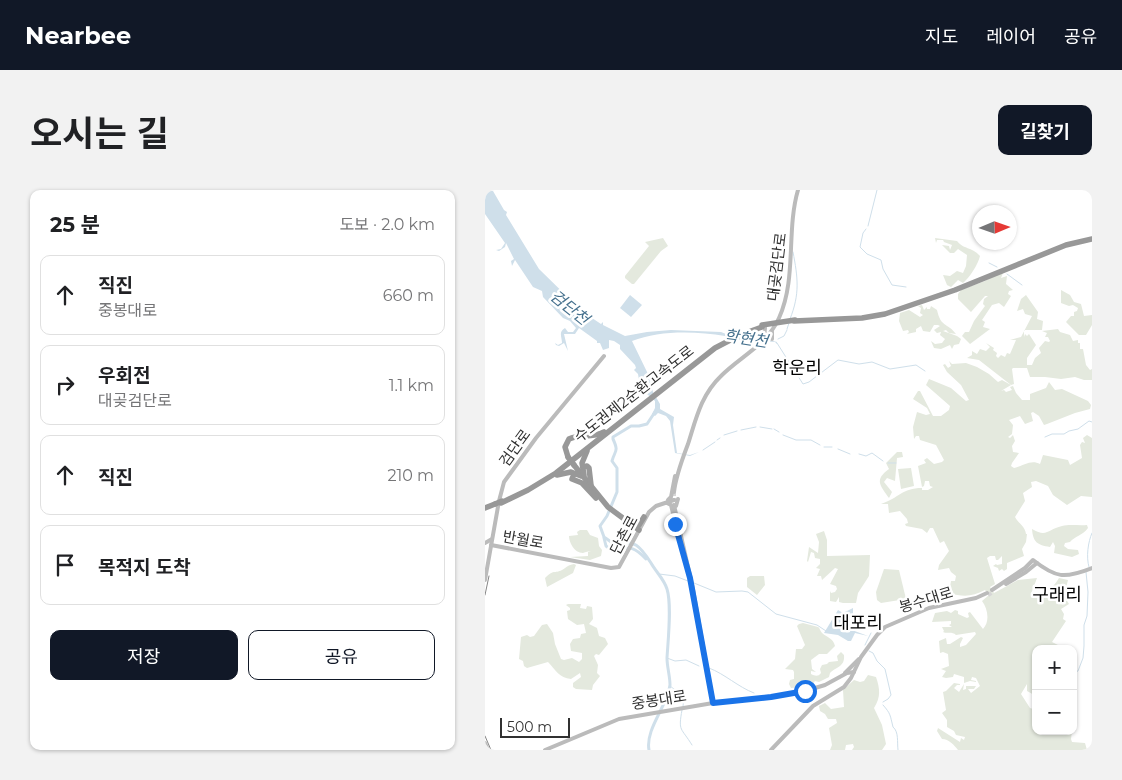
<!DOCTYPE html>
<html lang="ko">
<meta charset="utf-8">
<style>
body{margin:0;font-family:Montserrat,"Noto Sans KR",sans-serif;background:#f2f2f2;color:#202124}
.controls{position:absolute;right:15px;bottom:15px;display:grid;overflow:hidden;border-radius:10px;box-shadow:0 1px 4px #0004}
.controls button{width:45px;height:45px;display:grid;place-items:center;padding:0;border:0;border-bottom:1px solid #e0e0e0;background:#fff;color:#202124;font:25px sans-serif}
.compass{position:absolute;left:487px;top:15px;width:45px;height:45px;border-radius:50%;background:#fff;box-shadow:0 1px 4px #0004;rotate:88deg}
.scale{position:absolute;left:15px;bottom:12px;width:70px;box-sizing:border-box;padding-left:5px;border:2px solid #313131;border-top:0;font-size:14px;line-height:18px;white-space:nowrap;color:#313131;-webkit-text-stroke:4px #fff;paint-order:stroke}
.stop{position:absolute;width:15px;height:15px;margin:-11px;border:4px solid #1a73e8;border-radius:50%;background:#fff}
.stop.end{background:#1a73e8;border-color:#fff;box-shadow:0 1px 5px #0008}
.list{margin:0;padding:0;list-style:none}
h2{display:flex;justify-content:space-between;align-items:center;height:65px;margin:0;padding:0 20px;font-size:21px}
h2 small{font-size:16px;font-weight:400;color:#757577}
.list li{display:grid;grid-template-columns:32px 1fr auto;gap:15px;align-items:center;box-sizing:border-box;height:80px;margin:0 10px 10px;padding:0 10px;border:1px solid #e0e0e0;border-radius:10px}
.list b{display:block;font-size:19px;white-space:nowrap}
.list p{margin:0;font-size:16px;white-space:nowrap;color:#757577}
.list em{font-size:16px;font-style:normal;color:#757577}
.actions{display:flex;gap:10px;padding:15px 20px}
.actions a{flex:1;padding:11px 0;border:1px solid #111827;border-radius:10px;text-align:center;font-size:18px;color:#111827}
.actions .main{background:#111827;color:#fff}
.icon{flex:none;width:28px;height:28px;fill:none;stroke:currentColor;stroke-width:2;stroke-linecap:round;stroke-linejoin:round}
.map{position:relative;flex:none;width:607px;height:560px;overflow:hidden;border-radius:10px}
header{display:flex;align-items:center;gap:30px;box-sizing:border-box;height:70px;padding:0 25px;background:#111827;color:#fff}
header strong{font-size:24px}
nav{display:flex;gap:28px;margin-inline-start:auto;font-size:18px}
.intro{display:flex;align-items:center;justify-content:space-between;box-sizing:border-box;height:120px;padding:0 30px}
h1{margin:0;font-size:35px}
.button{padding:12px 22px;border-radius:10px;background:#111827;color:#fff;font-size:18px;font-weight:700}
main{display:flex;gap:30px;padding:0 30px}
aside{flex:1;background:#fff;border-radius:10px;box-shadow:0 1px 4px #0004}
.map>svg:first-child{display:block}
</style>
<header>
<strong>Nearbee</strong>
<nav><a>지도</a><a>레이어</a><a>공유</a></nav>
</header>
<div class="intro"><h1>오시는 길</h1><a class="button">길찾기</a></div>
<main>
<aside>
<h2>25 분<small>도보 · 2.0 km</small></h2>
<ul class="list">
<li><svg class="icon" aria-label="ahead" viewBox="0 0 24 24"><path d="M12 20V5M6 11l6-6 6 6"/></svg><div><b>직진</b><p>중봉대로</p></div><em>660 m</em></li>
<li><svg class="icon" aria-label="right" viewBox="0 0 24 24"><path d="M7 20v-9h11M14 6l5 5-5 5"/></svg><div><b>우회전</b><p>대곶검단로</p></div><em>1.1 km</em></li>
<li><svg class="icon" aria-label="ahead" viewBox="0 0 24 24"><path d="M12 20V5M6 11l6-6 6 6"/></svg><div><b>직진</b></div><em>210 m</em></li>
<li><svg class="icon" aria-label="arrive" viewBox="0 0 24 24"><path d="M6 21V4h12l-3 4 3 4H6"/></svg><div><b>목적지 도착</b></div></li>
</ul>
<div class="actions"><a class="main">저장</a><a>공유</a></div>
</aside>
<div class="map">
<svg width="607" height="560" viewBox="0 0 607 560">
<rect width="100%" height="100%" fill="#fff"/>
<g fill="#e4e9de">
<path d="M178,48L183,56L176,61L149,94H147L140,88V86L164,56L160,52Z"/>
<path d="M450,48L472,51C479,60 486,56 495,66C493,75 484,88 478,93L473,90L466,97L462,95L458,85L465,86L472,81L478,83L481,76L482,65L473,59L469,63H465L457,55L464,56L465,60L467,55L459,52L458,50H452L451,53Z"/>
<path d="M517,82L518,83L516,88L522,86L521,94L528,100L524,101L523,104L526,106L519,117L514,113L507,115L497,130L500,132L498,137L505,139L485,154L477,146L480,142H484L489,131L500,116L498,114L499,109L503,106H500L486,122L473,109V104L476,100L500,91Z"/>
<path d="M576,100L585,105L589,112L596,114L599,126L607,125V135L601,145H594L581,132L586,126H589V122L592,121L593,118L588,115L584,116L576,113Z"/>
<path d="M541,105L553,122L552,129L558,131L557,140H539V147L540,144L542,146L544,144L551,155L542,168V175H547L550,168L556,163L554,158L560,151L564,152L565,151L563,147H560L562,143L557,141L573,139L575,142L585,145L588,151L593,150V153H595V159H598L601,175L605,180L607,179V190H599L590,187L576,189L560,187H545L542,178H528L527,179L529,194L526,195L494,170L482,168L487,165V161L492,164L495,159L501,161L505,157L501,153L509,158L508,160L512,163L511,166L513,168L516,165L520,167L522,163L525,164L531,150H525L536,147L547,126L540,124L538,119L532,121L536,109Z"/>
<path d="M437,115L439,120L442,117V119H445L446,116L452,120C456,138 462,132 471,144L464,143L461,140L458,141L472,146L476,149L474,154L469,155L467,159L465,155L456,159L449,158L446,151L450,154L457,153L460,149L455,145L456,142L452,143L449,140L455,136L453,135H449L445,142L438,141L436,136L431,139V142L422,144L424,142L423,140L418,141L414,131L415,123L424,120L435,127L438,125L435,123L436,118L433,116Z"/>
<path d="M464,171L467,174L481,173L492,177L504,184L513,192L517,190L526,195L516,201L519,200L521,202L527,200L525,197L528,196L531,203L537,210H545V204L561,198L564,192L570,200L577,199L603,211L606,215L605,219L590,223L562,234L559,235L554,226L548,222L546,223L548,231L540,234L535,226L524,230L528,235L527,244L523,247L525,248L528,245L530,251L527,256L528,262L534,263L527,273L526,276L529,278C538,276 546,269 555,274L558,265L583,270L585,275L597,268L595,255L597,252L600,253L598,248L602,245L607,248V307L596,306L582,315L568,305L563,296L551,291L546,292L547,297L538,303L540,311L530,327C533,333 540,336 541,344H542L541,352L537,359L539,366L522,373V379L519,381L517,379L514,381L513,378L508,376L511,374L512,375L517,374V366L513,370H511L510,366H505L502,368L510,394L505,397L509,403L533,390L552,388L546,404L547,406C561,405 567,399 574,388L583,390L579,406L584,414L576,419L579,424L578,429L581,431L567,452L573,455V459H551V506L542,501V494L536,504L545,518L551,520V541H587L586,549L587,552L600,553L602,560H473C469,555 464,549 457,549L452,541L453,538L475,552L476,548L479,550L480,547L471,545L469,541L462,537V530L457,523L461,520L458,502L461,501L469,493L475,494V495H472L469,498L474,502L479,494L478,500L481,499V496H491L489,499H483L486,503L495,496L491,488L487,487L486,490L491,491V492L485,491L479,493V487L469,484L468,487L461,488L457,487L461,481L456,479L464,476L463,464L458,462L455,463L454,451L461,448L462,454H465L476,447L478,448L475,454V457L481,455L491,444L490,442L471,445C467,441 462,444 458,442L459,441L457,437H467L464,435L466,434V431L447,432L450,423L462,421L466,423L470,420L473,421V424L482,428L484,427L483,423L485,422L498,439C505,432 503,419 497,411L504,405L500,400C487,407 478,407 464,403L466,391H470L471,386L466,382L464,378L453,380L454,375L464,361L459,351L455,353L448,338H445L442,343L437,339L421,336L420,334L423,333L422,329L415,321L404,323L403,314H396C414,308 417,298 437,298V300H443L448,297L445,296L444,291H440L439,296L437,297L433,276L441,273L439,270L442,268L449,274L457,272L459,270L451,255L435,250L434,246H431L429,249L428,237L432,222L441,225L445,224L442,218L428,209L433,201H435L448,226H456L464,220L465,216L441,195L444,189L466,198L481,211L484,210L476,195L462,182L458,175L460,174L463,178L466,176Z"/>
<path d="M412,262H417L418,267L412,268L410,291L402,288L399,292L407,302L404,308C395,295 389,290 404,279L401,273Z"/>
<path d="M426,278L429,296L416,299L413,279Z"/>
<path d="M602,335L603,338C597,346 590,346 585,352L580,353L579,356L583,359L593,360L594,364L587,367L569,363L570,356L568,352L565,357C552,355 548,352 547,339C562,348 563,339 577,336C585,334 594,336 602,335Z"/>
<path d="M95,340H102L105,345L113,348L114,356L117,360L116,366L105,370L85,367L103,366V362L106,361C103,361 101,362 98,363C89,363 84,352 84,346L93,345L92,342Z"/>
<path d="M339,341L342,350V366L385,365L384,386L373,403L371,413H358L354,412V407L351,412L345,411V401L346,403L350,402L352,399L351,396L345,394L353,379L350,378L337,390L336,386H332L335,379L331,378L335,374V369L330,368L329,363L326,362L323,372L322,371L324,357L333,363L334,352L331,344Z"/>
<path d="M89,374L91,375L88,383L62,397L60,388C69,379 69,384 77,380C82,377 83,375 89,374Z"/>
<path d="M399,379L414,380L421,409L396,413L392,410L391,402Z"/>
<path d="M265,386H279L280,395L272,405L262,397V388Z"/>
<path d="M83,414H96L95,418L101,419L102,416L107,417L108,429L104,434L112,438L114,446L120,448L123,454L114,465L111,464L109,466L113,475L112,483L115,486L108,495L107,500L91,499L88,497V493L96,487L95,483L86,489C74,488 71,480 63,472L42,478L39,476L38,471L34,469L36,447L42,445L45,447L49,446L57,435L62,434L68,443L70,454L76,469L79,470L87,468L94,472L97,469V463L86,461L85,454L88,449L95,448L96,444L101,443L99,434L92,435L83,429L82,421L85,420V418L81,415Z"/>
<path d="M318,433L333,437C335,438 335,441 337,443C343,448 348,448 350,456L342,464H334L326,470L327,479L331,482L326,481V484C330,486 333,487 336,483L335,479L337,475L342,474L344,472L353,471L352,466L356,462L359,465C360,477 352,476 345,483L344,487L334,492L330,491L326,496L306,498L304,494L305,490L309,489V482L308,480L300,479L310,469L311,459H317L320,455L312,436L314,434Z"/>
<path d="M383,485L391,487C395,499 396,507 389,518L397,535L401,554L397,560H367L369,557L368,554L361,555L360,560H345L347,555L344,538L352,533L351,529H343L340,524L335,521L334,516L340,513L346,519L359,517L358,500L369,490L375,492L379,491Z"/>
</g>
<g fill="#cfdfea">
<path d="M0,0L8,1L19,20L22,22L21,25L54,79L98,122L116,134L118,132V135L140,146L162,142L186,140L236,142L251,148L273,147L292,152V154L290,152C284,152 281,150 275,149C267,147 259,151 251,149C248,148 244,146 240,146C211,141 174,140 147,151L163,184L168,202L175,214V219L189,227L188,235L192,263L205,265L214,262L205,266L190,263L185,231L181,226L173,223L170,226L167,224L170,218V211L162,204L159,190H158L157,193L154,190L153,184L149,180L151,178L150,175L135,159V155L129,151L124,150V158L118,160L115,153H112V151L94,138L90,144H79L83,161L79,153L74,156L71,155L70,153L73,155L77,153C77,147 73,142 80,138L83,142H88L91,138L85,131L78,128L58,107L57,101L48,97L30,70L27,76L26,71L29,69L21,53L20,57L14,61L11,60L16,59L20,53L0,24Z"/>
<path d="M145,105L157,115L146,127L135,118Z"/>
<path d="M368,418V428L366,426L362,428L367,440L383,446L370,443L366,451H363L353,445L339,443L353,420L358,423Z"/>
</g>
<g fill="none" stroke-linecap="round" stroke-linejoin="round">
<g stroke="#cfdfea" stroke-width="1">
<path d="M383,36L392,0"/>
<path d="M381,39L378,43L375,57L382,64L396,70L398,79L407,95L421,97"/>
<path d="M504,73L512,77"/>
<path d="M522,84L537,95"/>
<path d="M305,129C315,104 313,88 308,62"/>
<path d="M302,139L304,133"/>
<path d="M293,149L299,146L302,140"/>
<path d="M292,153L318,194L324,192L353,170L374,174L387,172L405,179L431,175L440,181"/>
<path d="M275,237L287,239"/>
<path d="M289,239L294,242"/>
<path d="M256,240L271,237"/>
<path d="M239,245L252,241"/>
<path d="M298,245L311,250H326L335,255"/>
<path d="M560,247L567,244H579L584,241L593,239L604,231L607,232"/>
<path d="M232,250L235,248"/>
<path d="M339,257H347"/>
<path d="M353,259L365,264"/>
<path d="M218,260L230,252"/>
<path d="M374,264L381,266L387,263L398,271"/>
<path d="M403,273H411"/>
<path d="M604,377C601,367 603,352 607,343"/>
<path d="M174,384L190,386L203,391"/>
<path d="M209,393L231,402L257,401L263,402L291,424L332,435L341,441"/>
<path d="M380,455L386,443"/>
<path d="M384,461L388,463L392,471L400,479L406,505L403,509L398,512"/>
<path d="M182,468L190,471L201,470L214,476"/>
<path d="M224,478C240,484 253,497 269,503"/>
<path d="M588,483L593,481L598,468L599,456V435L602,426L603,402L601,382"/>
<path d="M185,496C192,501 200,507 198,517"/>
<path d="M398,515C406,524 405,525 408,537C414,542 412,552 413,560"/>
<path d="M197,520C193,542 196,537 207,555"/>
</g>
<g stroke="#cfdfea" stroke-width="3">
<path d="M119,348L121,356L125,359C143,358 147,354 161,369"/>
<path d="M164,560C160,539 183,515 185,495C185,486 182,477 182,468C183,450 187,415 182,399C179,389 171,382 166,373C155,356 150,349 129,354L119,347L115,336L122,326L132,302V278L127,271C130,260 134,262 128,249V247L146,236H154L162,234L170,222"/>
</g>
<g stroke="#d6d6d6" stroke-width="4" stroke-dasharray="4 2" stroke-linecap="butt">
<path d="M189,302V315"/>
<path d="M503,405L508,402"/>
</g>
<g stroke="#bbb" stroke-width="4">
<path d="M287,142V149"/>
<path d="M279,148L280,138"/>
<path d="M189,302C191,285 197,270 203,254C211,229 216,205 236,186C256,166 282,155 294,128C312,88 301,41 313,0"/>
<path d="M183,310L186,307L190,286"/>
<path d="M182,313L186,315L193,344"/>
<path d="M189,315L208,399L228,513"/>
<path d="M191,316L193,309"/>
<path d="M0,353L7,349"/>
<path d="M6,355L126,378L134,377L164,322L171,316L189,310"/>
<path d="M0,390L14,311L19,292L51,248L119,166"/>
<path d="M521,394L541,382L552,373"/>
<path d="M507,400L540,378L548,370C571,388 579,389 607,378"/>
<path d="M360,483L374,469"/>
<path d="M0,553L3,560"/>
<path d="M60,560L134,529L228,513L286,507L320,501L340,495L362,483L369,482"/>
<path d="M286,560L328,516L359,497L366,488L376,467L392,445L400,437L444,418L491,408L502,403"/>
</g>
<g stroke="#989898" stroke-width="5.5">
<path d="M309,131L377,128L400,124L470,100L581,55L607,49"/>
<path d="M83,267L80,257L84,249C95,243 106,249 119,242"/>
<path d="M89,275L123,317L154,340"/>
<path d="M98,277L102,276L104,278L106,295"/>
<path d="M89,284L87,289L97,293L111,308"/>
<path d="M72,285L86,282L96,286"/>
<path d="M99,285L97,273L102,261"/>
<path d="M16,313L43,300L71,283L230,158L255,145L277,137"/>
<path d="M0,318L10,314"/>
<path d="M147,334L154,335L159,327"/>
</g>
<g stroke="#868686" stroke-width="1">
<path d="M0,405L4,386"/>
<path d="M0,546L6,560"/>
</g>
<g stroke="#989898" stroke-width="5.5">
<path d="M277,135L310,130"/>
<path d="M83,267L89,275"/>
<path d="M10,314L17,311"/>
</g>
</g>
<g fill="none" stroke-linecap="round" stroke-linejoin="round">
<path stroke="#1a73e8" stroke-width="6" d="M190,334L205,388L228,513L286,507L320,501"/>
</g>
<g text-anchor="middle" stroke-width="5" stroke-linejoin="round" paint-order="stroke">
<g font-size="15" fill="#313131" stroke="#fff">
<text transform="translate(292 77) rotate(-83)" y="5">대곶검단로</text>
<text transform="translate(149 204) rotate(-38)" y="5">수도권제2순환고속도로</text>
<text transform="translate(30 258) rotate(-54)" y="5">검단로</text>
<text transform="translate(139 345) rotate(-62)" y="5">단촌로</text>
<text transform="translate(38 350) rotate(10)" y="5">반월로</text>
<text transform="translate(441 410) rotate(-17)" y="5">봉수대로</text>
<text transform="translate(174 510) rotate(-9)" y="5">중봉대로</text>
</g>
<g font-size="16" font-style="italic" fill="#45708d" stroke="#fff">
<text transform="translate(85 117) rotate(39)" y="6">검단천</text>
<text transform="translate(261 148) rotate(8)" y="6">학현천</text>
</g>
<g font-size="18" fill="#000" stroke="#fff">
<text x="312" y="184">학운리</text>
<text x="572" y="411">구래리</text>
<text x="373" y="439">대포리</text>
</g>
</g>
</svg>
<div class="controls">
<button>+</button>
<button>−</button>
</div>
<svg class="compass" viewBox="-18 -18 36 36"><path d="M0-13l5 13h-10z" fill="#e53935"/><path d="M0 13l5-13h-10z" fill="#757577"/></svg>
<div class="scale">500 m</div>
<div class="stop" style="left:320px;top:501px"></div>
<div class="stop end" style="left:190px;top:334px"></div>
</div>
</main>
